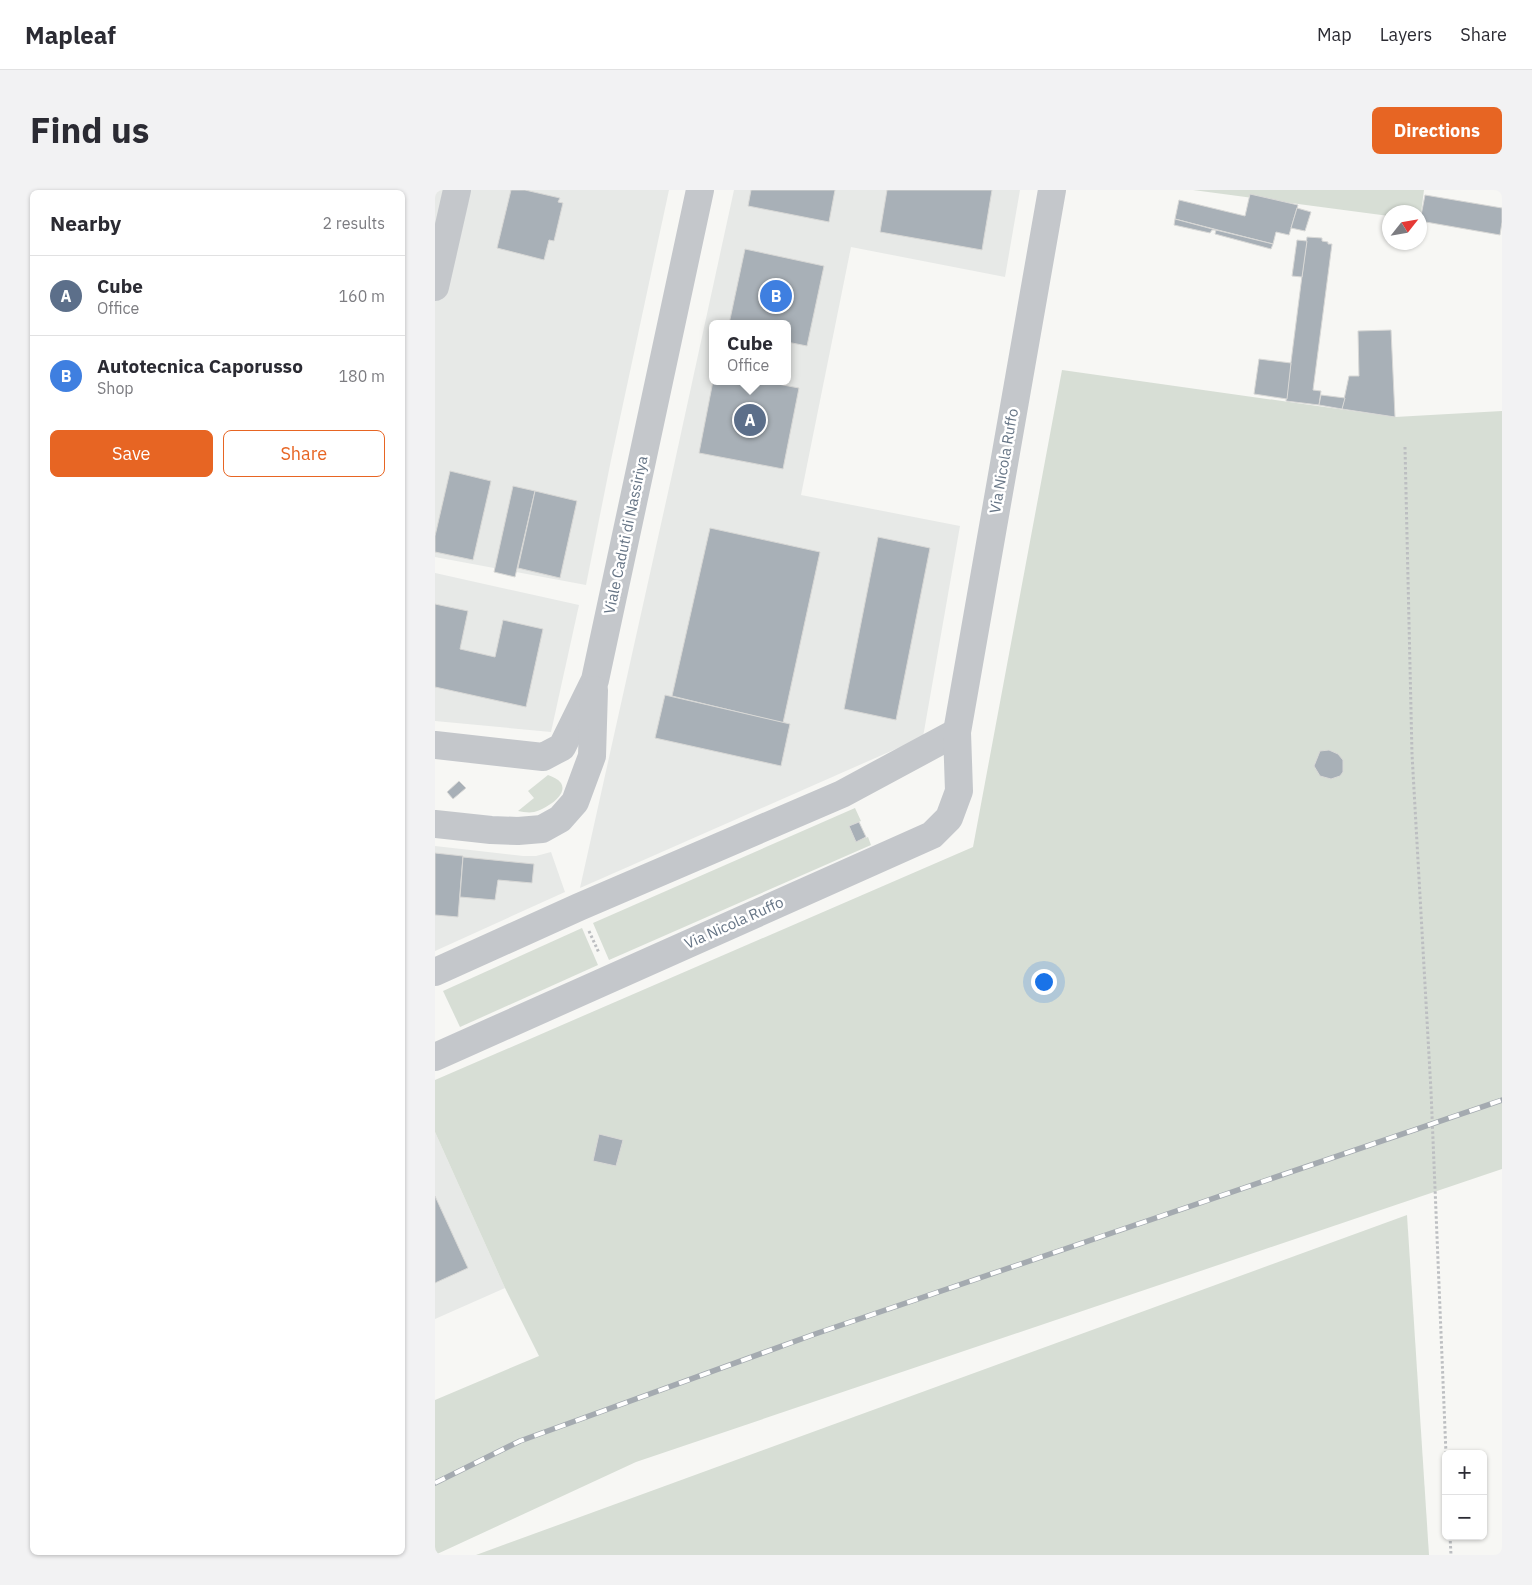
<!DOCTYPE html>
<meta charset="utf-8">
<style>
body{margin:0;font-family:"IBM Plex Sans",sans-serif;background:#f2f2f3;color:#2b2b33}
.controls{position:absolute;right:15px;bottom:15px;display:grid;overflow:hidden;border-radius:8px;box-shadow:0 1px 4px #0004}
.controls button{width:45px;height:45px;display:grid;place-items:center;padding:0;border:0;border-bottom:1px solid #e1e1e2;background:#fff;color:#2b2b33;font:25px sans-serif}
.compass{position:absolute;left:947px;top:15px;width:45px;height:45px;border-radius:50%;background:#fff;box-shadow:0 1px 4px #0004;rotate:59deg}
.you{position:absolute;left:608px;top:791px;width:18px;height:18px;margin:-12px;border:4px solid #fff;border-radius:50%;background:#1a73e8;box-shadow:0 0 0 8px #1a73e833}
.badge{display:grid;place-items:center;width:32px;height:32px;border-radius:50%;background:#e76523;color:#fff;font-size:16px;font-weight:700}
.pin{position:absolute;translate:-50% -50%;border:2px solid #fff;box-shadow:0 1px 5px #0006}
.popup{position:absolute;left:274px;top:130px;width:82px;height:65px;box-sizing:border-box;display:grid;place-content:center;border-radius:8px;background:#fff;filter:drop-shadow(0 1px 4px #0005);font-size:16px;white-space:nowrap;color:#7c7c81}
.popup b{font-size:19px;color:#2b2b33}
.popup::after{content:'';position:absolute;left:50%;top:100%;margin-left:-10px;border:10px solid transparent;border-top-color:#fff}
.list{margin:0;padding:0;list-style:none}
h2{display:flex;justify-content:space-between;align-items:center;height:65px;margin:0;padding:0 20px;font-size:21px}
h2 small{font-size:16px;font-weight:400;color:#7c7c81}
.list li{display:grid;grid-template-columns:32px 1fr auto;gap:15px;align-items:center;box-sizing:border-box;height:80px;padding:0 20px;border-top:1px solid #e1e1e2}
.list b{display:block;font-size:19px;white-space:nowrap}
.list p{margin:0;font-size:16px;white-space:nowrap;color:#7c7c81}
.list em{font-size:16px;font-style:normal;color:#7c7c81}
.actions{display:flex;gap:10px;padding:15px 20px}
.actions a{flex:1;padding:11px 0;border:1px solid #e76523;border-radius:8px;text-align:center;font-size:18px;color:#e76523}
.actions .main{background:#e76523;color:#fff}
.map{position:relative;flex:none;width:1067px;height:1365px;overflow:hidden;border-radius:8px}
header{display:flex;align-items:center;gap:30px;box-sizing:border-box;height:70px;padding:0 25px;background:#fff;border-bottom:1px solid #e1e1e2}
header strong{font-size:24px}
nav{display:flex;gap:28px;margin-inline-start:auto;font-size:18px}
.intro{display:flex;align-items:center;justify-content:space-between;box-sizing:border-box;height:120px;padding:0 30px}
h1{margin:0;font-size:35px}
.button{padding:12px 22px;border-radius:8px;background:#e76523;color:#fff;font-size:18px;font-weight:700}
main{display:flex;gap:30px;padding:0 30px}
aside{flex:1;background:#fff;border-radius:8px;box-shadow:0 1px 4px #0004}
.map>svg:first-child{display:block}
</style>
<header>
<strong>Mapleaf</strong>
<nav><a>Map</a><a>Layers</a><a>Share</a></nav>
</header>
<div class="intro"><h1>Find us</h1><a class="button">Directions</a></div>
<main>
<aside>
<h2>Nearby<small>2 results</small></h2>
<ul class="list">
<li><span class="badge" style="background:#5c6f8a">A</span><div><b>Cube</b><p>Office</p></div><em>160 m</em></li>
<li><span class="badge" style="background:#3f7fe0">B</span><div><b>Autotecnica Caporusso</b><p>Shop</p></div><em>180 m</em></li>
</ul>
<div class="actions"><a class="main">Save</a><a>Share</a></div>
</aside>
<div class="map">
<svg width="1067" height="1365" viewBox="0 0 1067 1365">
<rect width="100%" height="100%" fill="#f7f7f4"/>
<g fill="#e7e9e7" fill-rule="evenodd">
<path d="M0,0H234L176,270L151,395L0,367Z"/>
<path d="M299,0H585L570,87L416,57L366,305L525,336L488,547L145,698L238,280ZM278,134H352V191H278Z"/>
<path d="M0,383L144,415L116,542L0,531Z"/>
<path d="M0,656L88,666H101L116,662L130,702L0,761Z"/>
<path d="M0,942L70,1098L0,1129Z"/>
</g>
<g fill="#d7ded5">
<path d="M758,0H989L985,31L984,22H954V26Z"/>
<path d="M627,180L960,227L1067,221V979L201,1272L0,1365V1210L104,1166L70,1098L0,942V890L538,657Z"/>
<path d="M113,585C118,587 123,589 126,593C134,606 108,620 99,622C94,623 88,622 83,621L99,608L93,601Z"/>
<path d="M420,618L426,631L414,636L421,651L433,647L436,655L174,770L158,733Z"/>
<path d="M147,738L163,775L25,837L8,801Z"/>
<path d="M972,1025L994,1365H41Z"/>
</g>
<g fill="#a8b0b7" stroke="#d8d8d6">
<path d="M76,0H90L125,8L123,12L128,13L119,51L114,50L109,70L62,58Z"/>
<path d="M316,0H400L394,32L313,16Z"/>
<path d="M452,0H557L547,60L445,42Z"/>
<path d="M815,4L863,15L854,45L841,42L838,54L740,29L744,10L810,26Z"/>
<path d="M990,5L1067,18V32L1065,45L985,31Z"/>
<path d="M862,18L876,22L870,41L856,38Z"/>
<path d="M740,29L781,40H777L775,43L739,35Z"/>
<path d="M781,40L838,54L836,59L780,44Z"/>
<path d="M872,47L887,48V51L893,52V54H897L878,200L886,201L884,215L851,211Z"/>
<path d="M862,50L872,51L867,87L857,86Z"/>
<path d="M310,59L389,76L372,156L352,152V134H294Z"/>
<path d="M956,140L960,227L907,219L914,186H924L923,141Z"/>
<path d="M824,169L856,173L852,209L819,204Z"/>
<path d="M278,191H327L364,198L348,279L264,263Z"/>
<path d="M886,205L910,208L907,219L884,215Z"/>
<path d="M15,281L56,291L38,370L0,362V346Z"/>
<path d="M78,296L100,301L80,387L59,382Z"/>
<path d="M100,301L142,311L125,388L83,378Z"/>
<path d="M275,338L385,362L348,533L237,506Z"/>
<path d="M443,347L495,358L461,530L409,519Z"/>
<path d="M0,414L33,421L25,459L60,467L68,430L108,439L91,517L0,497Z"/>
<path d="M230,505L355,534L346,576L220,548Z"/>
<path d="M894,560L903,564L908,570V582L905,586L896,589L885,586L879,576L885,561Z"/>
<path d="M24,591L31,598L18,609L12,602Z"/>
<path d="M424,632L431,647L421,652L414,636Z"/>
<path d="M0,663L28,666L23,727L0,725Z"/>
<path d="M28,667L99,674L97,693L63,690L60,710L25,707Z"/>
<path d="M164,944L188,950L181,976L158,971Z"/>
<path d="M0,1006L33,1078L0,1093Z"/>
</g>
<g fill="none" stroke-linecap="round" stroke-linejoin="round">
<g stroke="#bcbec1" stroke-width="3" stroke-dasharray="2.5 2.5" stroke-linecap="butt">
<path d="M970,257L977,564L996,901L1011,1264"/>
<path d="M154,741L164,763"/>
<path d="M1015,1346L1016,1365"/>
</g>
<g stroke="#c4c7cb" stroke-width="28">
<path d="M0,97L22,0"/>
<path d="M0,555L108,567L127,557L160,490L265,0"/>
<path d="M0,634L56,640L83,641L107,639L125,629L140,612L157,566L159,500"/>
<path d="M0,782L144,717L407,604L522,542"/>
<path d="M0,867L497,645L514,628L524,601L522,542L617,0"/>
</g>
<g stroke="#a4aab0" stroke-width="5.5">
<path id="rail" d="M0,1293L85,1251L380,1144L1067,910"/>
</g>
<use href="#rail" stroke="#fff" stroke-width="4" stroke-dasharray="11" stroke-linecap="butt"/>
</g>
<g text-anchor="middle" stroke-width="5" stroke-linejoin="round" paint-order="stroke">
<g font-size="15" fill="#657485" stroke="#fff">
<text transform="translate(569 271) rotate(-80)" y="5">Via Nicola Ruffo</text>
<text transform="translate(191 345) rotate(-78)" y="5">Viale Caduti di Nassiriya</text>
<text transform="translate(299 733) rotate(-24)" y="5">Via Nicola Ruffo</text>
</g>
</g>
</svg>
<div class="controls">
<button>+</button>
<button>−</button>
</div>
<svg class="compass" viewBox="-18 -18 36 36"><path d="M0-13l5 13h-10z" fill="#e53935"/><path d="M0 13l5-13h-10z" fill="#7c7c81"/></svg>
<div class="you"></div>
<div class="pin badge" style="left:315px;top:230px;background:#5c6f8a">A</div>
<div class="popup"><b>Cube</b>Office</div>
<div class="pin badge" style="left:341px;top:106px;background:#3f7fe0">B</div>
</div>
</main>
